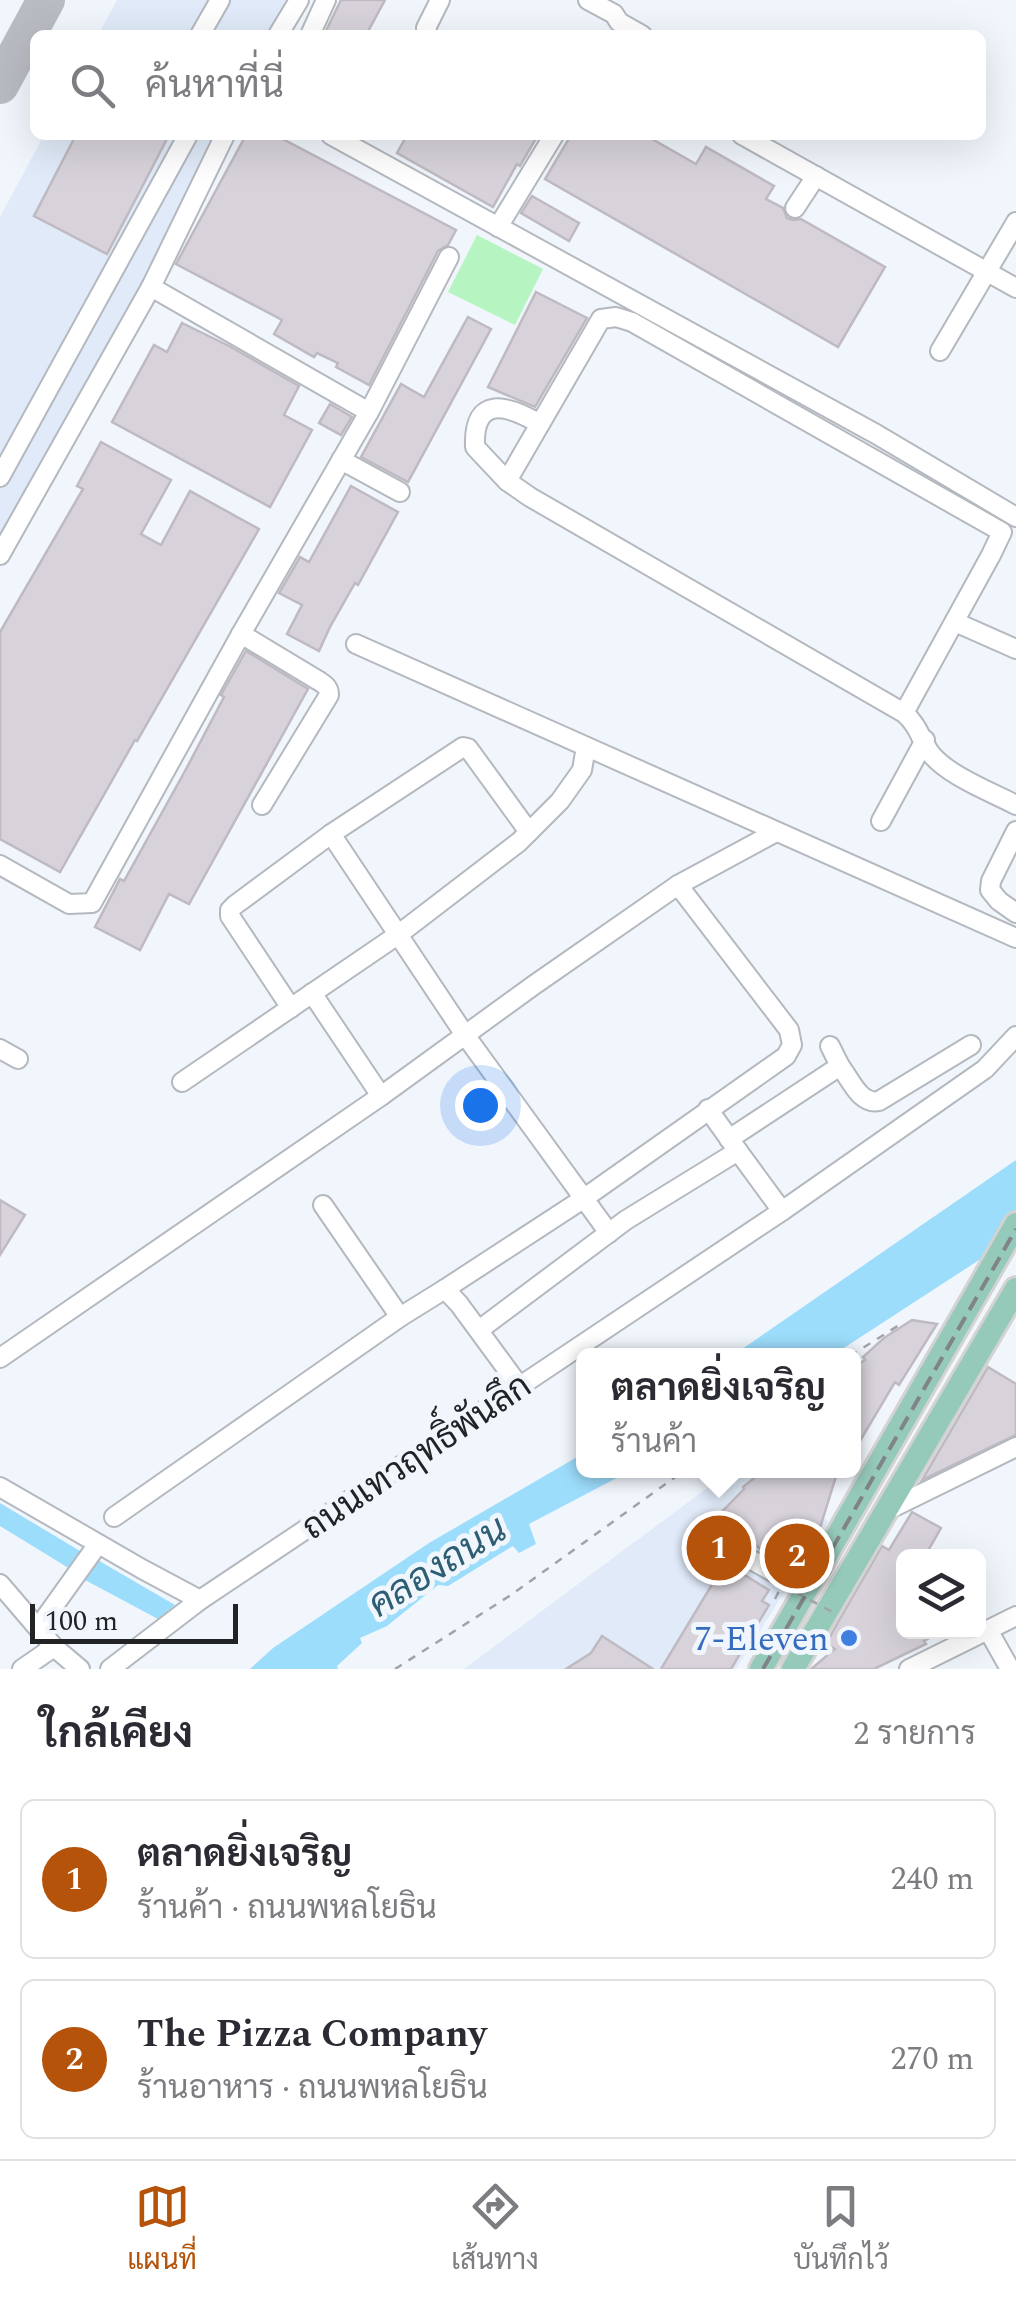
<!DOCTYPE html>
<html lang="th">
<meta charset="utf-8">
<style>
body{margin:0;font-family:Spectral,Sarabun,serif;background:#f7f7f7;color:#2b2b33}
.controls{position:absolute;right:30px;bottom:30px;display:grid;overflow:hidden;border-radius:15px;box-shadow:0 10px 40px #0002}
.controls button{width:90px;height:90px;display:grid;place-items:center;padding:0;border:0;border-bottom:2px solid #e1e1e2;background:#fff;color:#2b2b33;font:50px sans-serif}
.scale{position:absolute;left:30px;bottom:25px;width:208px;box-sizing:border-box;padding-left:10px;border:5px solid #212325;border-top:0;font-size:28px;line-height:35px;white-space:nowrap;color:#212325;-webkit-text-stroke:8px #f1f6fd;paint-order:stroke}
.you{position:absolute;left:480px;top:1105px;width:35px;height:35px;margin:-25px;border:8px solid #fff;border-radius:50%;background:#1a73e8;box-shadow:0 0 0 15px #1a73e833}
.badge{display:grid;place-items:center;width:65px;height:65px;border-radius:50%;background:#b45309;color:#fff;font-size:32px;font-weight:700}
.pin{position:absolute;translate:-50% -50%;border:5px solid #fff;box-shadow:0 2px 10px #0006}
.popup{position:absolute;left:576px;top:1348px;width:285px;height:130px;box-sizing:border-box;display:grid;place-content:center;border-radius:15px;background:#fff;filter:drop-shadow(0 2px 8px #0005);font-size:32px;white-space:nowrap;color:#7c7c81}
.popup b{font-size:38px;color:#2b2b33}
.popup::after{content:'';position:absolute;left:50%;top:100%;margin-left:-20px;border:20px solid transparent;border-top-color:#fff}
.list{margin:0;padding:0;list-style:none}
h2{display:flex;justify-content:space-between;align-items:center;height:130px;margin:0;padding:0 40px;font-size:42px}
h2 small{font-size:32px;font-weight:400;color:#7c7c81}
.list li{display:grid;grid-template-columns:65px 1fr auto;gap:30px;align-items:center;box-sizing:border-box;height:160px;margin:0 20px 20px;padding:0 20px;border:2px solid #e1e1e2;border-radius:15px}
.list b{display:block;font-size:38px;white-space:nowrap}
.list p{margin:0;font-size:32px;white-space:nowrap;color:#7c7c81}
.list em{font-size:32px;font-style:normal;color:#7c7c81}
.icon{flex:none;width:55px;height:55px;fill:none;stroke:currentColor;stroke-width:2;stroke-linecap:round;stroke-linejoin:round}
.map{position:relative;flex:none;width:1016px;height:1669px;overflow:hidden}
.search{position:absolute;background:#fff;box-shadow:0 10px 40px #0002;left:30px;right:30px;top:30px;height:110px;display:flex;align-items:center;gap:25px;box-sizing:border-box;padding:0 35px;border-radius:15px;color:#7c7c81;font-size:38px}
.sheet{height:490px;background:#fff}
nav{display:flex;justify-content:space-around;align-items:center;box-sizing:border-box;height:140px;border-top:2px solid #e1e1e2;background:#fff;font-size:28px;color:#7c7c81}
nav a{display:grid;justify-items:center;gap:5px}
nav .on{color:#b45309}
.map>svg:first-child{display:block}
</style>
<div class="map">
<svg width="1016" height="1669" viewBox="0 0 1016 1669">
<rect width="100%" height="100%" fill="#f1f6fd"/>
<g fill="#e0eaf8">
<path d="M117,0H299L280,35H98Z"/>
<path d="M44,135H225L0,546V217Z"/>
<path d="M730,1471H747L829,1521L736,1669H464Z"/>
</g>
<path fill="#b6f5c1" d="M477,235L543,269L515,325L448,292Z"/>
<g fill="#9dddfc">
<path d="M1016,1160V1236L833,1355L732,1356Z"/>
<path d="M584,1453V1470L630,1471L529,1524L536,1544L519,1553L513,1546L448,1586L438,1585L387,1626L360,1638L362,1643L337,1666L338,1669H250L273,1648L429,1543Z"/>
<path d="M0,1503L85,1554L75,1572L0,1526Z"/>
<path d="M96,1559L175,1605L158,1619L85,1580Z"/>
</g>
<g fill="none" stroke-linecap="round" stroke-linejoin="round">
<path stroke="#b8bcc2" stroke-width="38" d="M0,85L46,0"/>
</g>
<g fill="#d8d3db" stroke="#bfbac1" stroke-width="2.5">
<path d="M341,0H385L366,35H324Z"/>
<path d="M76,135H169L107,254L34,216Z"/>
<path d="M246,135H275L456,230L448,245L438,251L369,385L336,367L338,363L317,353L314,357L274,334L282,320L176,264Z"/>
<path d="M407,135H538L520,166L517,164L493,207L397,153Z"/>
<path d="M571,135H645L696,164L706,147L774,186L766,199L783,208L787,218L793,220L801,219L885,267L838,347L545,179Z"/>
<path d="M532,196L579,223L569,241L521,213Z"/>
<path d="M536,292L587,318L535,407L488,387Z"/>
<path d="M468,317L491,329L408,482L361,457L401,384L424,397Z"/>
<path d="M182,323L229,346L299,386L284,415L312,430L270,507L112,422L154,345L167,352Z"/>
<path d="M330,404L352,417L341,435L319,423Z"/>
<path d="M101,442L171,480L141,534L161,545L190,491L259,529L137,741L135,740L60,872L0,839V632L83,489L77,486Z"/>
<path d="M351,486L398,512L358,585L355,583L330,627L319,651L287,634L302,605L279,593L300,557L309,562Z"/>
<path d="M246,651L308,689L189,904L169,894L140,950L95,927L120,879L124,881L185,771L224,697L221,695Z"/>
<path d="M0,1200L25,1215L0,1255Z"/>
<path d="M912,1320L937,1324L899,1385L895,1382L854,1451V1367L865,1360L863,1357L884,1338Z"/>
<path d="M988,1367L1016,1384V1435L922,1480Z"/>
<path d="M764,1470H838L818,1534L799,1567L787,1565L714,1520L744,1489L743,1487Z"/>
<path d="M912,1512L941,1528L925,1556H904V1632H941L924,1641L926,1644L874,1669H811L835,1649L826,1644L837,1624L882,1546L889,1550Z"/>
<path d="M725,1563L769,1590L762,1601L769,1605L731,1669H661Z"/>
<path d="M602,1636L653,1669H566L591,1653Z"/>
</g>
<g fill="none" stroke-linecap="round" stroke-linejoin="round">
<g stroke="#b4b8bf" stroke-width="22">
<g id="minor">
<path d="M588,0L614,14L619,22L642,35"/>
<path d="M200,35L220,0"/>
<path d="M278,35L299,0"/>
<path d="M310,35L326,0"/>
<path d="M428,35L426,28L440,0"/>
<path d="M331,135L876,434L1016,517"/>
<path d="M742,135L1016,288"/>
<path d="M795,208L816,176"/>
<path d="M498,227L554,135"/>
<path d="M940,351L1016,222"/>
<path d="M369,412L449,257"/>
<path d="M341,460L400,492"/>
<path d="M0,477L188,135"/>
<path d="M507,481L475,447C473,394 508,405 540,424"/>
<path d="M0,555L151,287L225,135"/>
<path d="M955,622L1016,649"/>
<path d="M241,634L319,681C325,685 329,687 329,695L262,805"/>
<path d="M356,644L1016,938"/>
<path d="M904,713L991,555L1002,532L632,322L616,317L601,319L507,481L530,497L904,713C920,727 920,740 931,754C949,776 991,792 1016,805"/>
<path d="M881,821L925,740"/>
<path d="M1016,831L991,881L990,890L999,901L1016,913"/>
<path d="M331,834L465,1035L609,1233"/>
<path d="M0,865L69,904L92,903L241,634L369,412L151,287"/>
<path d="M312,993L381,1096"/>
<path d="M291,1008L230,916V910L235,905L331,834L463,747L468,748L529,832"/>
<path d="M830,1046L840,1066"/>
<path d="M0,1049L18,1059"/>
<path d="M182,1082L399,934L519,842L560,801L582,770L586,747"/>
<path d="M729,1139L840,1066C851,1080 860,1105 879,1101L971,1045"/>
<path d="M738,1151L782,1211"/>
<path d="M323,1205L400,1317"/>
<path d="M479,1330L626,1220L738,1151L708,1109"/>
<path d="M0,1358L381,1096L534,985L678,885L776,832"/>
<path d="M520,1387L459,1304L445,1289L583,1199L786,1056L792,1045L789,1030L678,885"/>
<path d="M0,1487L142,1569L200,1600"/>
<path d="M886,1511L1016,1447"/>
<path d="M114,1517L400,1317L445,1289"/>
<path d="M723,1544L782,1577L812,1581"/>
<path d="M0,1584L54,1647L80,1669"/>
<path d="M38,1628L98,1544"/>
<path d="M988,1630L1010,1669"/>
<path d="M22,1669L54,1647"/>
<path d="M110,1669L200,1600L782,1211L985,1069L1016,1036"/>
<path d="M909,1669L1016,1616"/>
</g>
</g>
<g stroke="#d3d3d3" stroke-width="28">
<g id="major">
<path d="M761,1669L1016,1224"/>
<path d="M793,1669L1016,1289"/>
</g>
</g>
<g stroke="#a0a4a9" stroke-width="2.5" stroke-dasharray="8 8" stroke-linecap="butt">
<path d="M850,1356L904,1322"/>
<path d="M775,1599L779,1591"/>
<path d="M395,1669L511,1595L685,1470"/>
</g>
<use href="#minor" stroke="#fff" stroke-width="18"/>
<use href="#major" stroke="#95c9b9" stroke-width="22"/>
<path stroke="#808388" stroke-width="4" stroke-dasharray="15 8" stroke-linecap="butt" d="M763,1669L1016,1229"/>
<path stroke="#a0a4a9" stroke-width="2.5" stroke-dasharray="8 8" stroke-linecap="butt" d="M782,1585L836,1614"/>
</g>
<circle fill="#3f7fe0" stroke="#f1f6fd" stroke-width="4" cx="849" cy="1638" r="10"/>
<g text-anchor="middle" stroke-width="10" stroke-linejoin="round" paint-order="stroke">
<g font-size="35" fill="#212325" stroke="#f1f6fd">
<text transform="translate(416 1456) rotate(-34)" y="12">ถนนเทวฤทธิ์พันลึก</text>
</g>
<g font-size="35" fill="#366cbe" stroke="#f1f6fd" text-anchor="end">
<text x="829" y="1650">7-Eleven</text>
</g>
<g font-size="38" font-style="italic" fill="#2d5e74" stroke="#f1f6fd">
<text transform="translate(437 1566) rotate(-32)" y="13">คลองถนน</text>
</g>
</g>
</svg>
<div class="controls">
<button><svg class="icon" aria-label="layers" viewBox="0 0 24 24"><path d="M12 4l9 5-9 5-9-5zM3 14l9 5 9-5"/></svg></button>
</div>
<div class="scale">100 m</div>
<div class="you"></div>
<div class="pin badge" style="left:719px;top:1548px">1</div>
<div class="popup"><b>ตลาดยิ่งเจริญ</b>ร้านค้า</div>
<div class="pin badge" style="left:797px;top:1556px">2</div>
<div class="search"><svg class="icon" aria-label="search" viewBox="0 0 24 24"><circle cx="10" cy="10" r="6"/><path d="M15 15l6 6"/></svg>ค้นหาที่นี่</div>
</div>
<section class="sheet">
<h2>ใกล้เคียง<small>2 รายการ</small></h2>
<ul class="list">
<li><span class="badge">1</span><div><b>ตลาดยิ่งเจริญ</b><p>ร้านค้า · ถนนพหลโยธิน</p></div><em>240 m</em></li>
<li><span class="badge">2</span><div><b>The Pizza Company</b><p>ร้านอาหาร · ถนนพหลโยธิน</p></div><em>270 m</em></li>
</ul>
</section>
<nav>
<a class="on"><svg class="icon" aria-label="map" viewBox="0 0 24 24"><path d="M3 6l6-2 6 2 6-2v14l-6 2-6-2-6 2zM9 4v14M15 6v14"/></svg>แผนที่</a>
<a><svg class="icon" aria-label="directions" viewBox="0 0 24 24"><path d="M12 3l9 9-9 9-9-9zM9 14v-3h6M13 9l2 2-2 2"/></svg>เส้นทาง</a>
<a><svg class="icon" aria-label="saved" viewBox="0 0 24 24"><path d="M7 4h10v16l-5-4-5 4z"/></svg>บันทึกไว้</a>
</nav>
